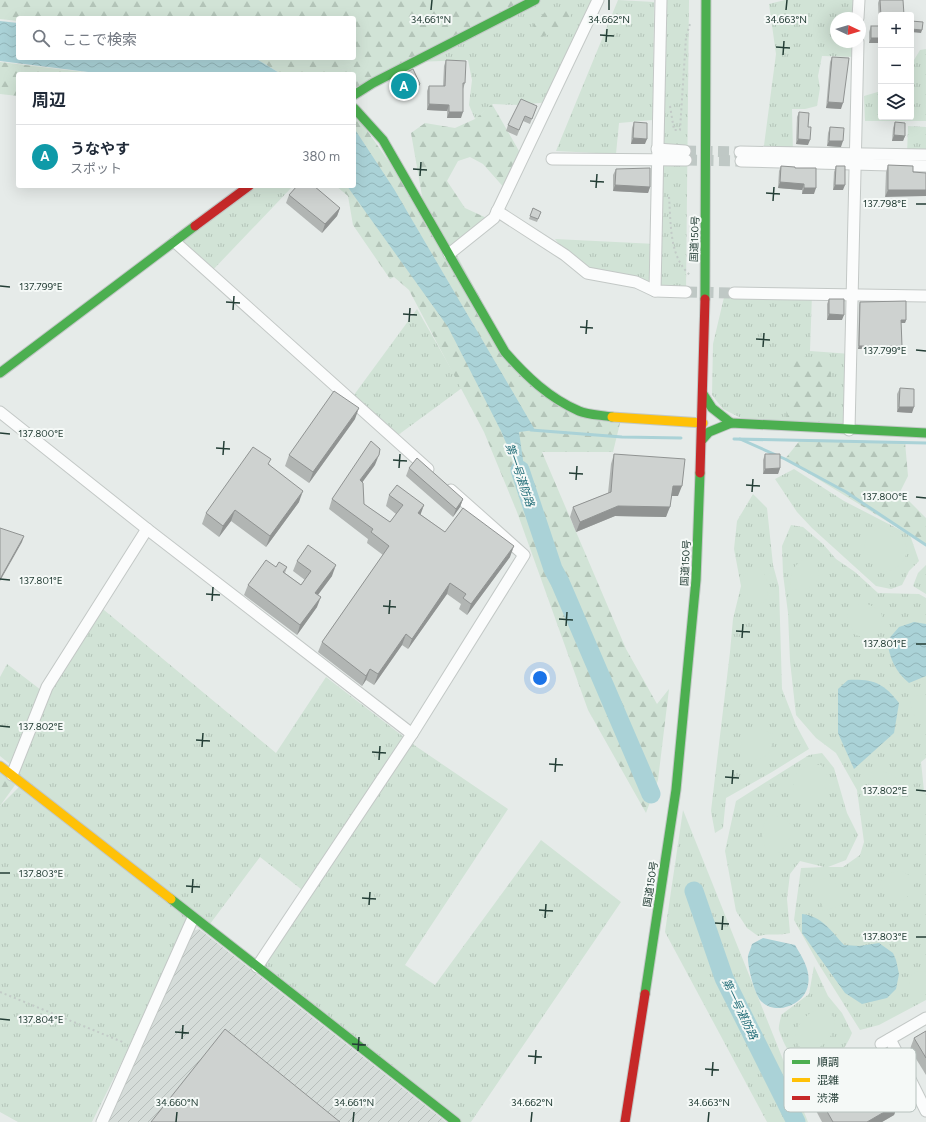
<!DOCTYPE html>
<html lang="ja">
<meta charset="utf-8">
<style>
body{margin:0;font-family:Figtree,"Noto Sans JP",sans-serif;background:#f2f2f3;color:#1f2937}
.controls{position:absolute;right:12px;top:12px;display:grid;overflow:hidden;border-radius:4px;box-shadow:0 4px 16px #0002}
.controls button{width:36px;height:36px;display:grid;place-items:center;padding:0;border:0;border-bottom:1px solid #e0e1e3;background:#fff;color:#1f2937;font:20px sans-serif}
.compass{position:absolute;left:830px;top:12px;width:36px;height:36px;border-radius:50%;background:#fff;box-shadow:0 4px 16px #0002;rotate:94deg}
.you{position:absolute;left:540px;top:678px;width:14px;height:14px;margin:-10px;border:3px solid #fff;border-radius:50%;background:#1a73e8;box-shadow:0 0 0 6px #1a73e833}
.badge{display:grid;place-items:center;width:26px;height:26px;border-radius:50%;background:#0f766e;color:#fff;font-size:13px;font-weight:700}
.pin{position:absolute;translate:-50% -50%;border:2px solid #fff;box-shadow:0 1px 4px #0006}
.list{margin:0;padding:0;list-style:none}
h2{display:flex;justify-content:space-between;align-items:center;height:52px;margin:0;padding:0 16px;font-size:17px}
h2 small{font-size:13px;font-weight:400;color:#747a83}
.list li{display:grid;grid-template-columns:26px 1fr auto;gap:12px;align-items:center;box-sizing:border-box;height:64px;padding:0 16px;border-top:1px solid #e0e1e3}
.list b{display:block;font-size:15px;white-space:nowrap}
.list p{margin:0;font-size:13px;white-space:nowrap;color:#747a83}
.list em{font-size:13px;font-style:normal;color:#747a83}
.icon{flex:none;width:22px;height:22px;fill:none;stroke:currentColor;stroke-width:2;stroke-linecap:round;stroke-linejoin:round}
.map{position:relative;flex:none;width:926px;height:1122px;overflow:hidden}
.search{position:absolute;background:#fff;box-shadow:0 4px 16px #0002;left:16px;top:16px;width:340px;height:44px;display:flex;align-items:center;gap:10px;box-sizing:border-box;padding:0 14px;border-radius:4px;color:#747a83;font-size:15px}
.panel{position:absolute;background:#fff;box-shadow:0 4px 16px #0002;left:16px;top:72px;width:340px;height:116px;border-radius:4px}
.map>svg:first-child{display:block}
</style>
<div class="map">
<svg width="926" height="1122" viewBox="0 0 926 1122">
<defs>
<pattern id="industrial-furrows" width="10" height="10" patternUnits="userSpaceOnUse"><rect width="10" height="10" fill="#d5dcd9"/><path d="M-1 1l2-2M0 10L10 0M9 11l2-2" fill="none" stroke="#b7bebb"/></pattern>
<pattern id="grass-tufts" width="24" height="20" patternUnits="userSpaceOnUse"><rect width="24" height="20" fill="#d1e3d6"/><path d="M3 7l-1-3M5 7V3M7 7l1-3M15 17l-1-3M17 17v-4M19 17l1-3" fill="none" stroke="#b3c4b8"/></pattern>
<pattern id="forest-firs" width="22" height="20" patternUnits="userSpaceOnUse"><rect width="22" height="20" fill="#d1e3d6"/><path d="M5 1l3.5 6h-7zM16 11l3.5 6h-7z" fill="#b3c4b8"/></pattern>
<pattern id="water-waves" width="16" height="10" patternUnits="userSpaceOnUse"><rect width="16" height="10" fill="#aad2d7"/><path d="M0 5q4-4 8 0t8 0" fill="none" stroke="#92b5b9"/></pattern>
</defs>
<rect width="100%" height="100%" fill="#e6ebe9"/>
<path fill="url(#industrial-furrows)" d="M199,929L446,1122H104L190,932Z"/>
<g fill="url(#grass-tufts)">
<path d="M535,0H600L550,102L519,105L493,104L475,119L469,105L472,80L468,60L415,62Z"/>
<path d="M618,0L654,2L653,120L619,123L616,154L556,151Z"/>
<path d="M665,0H689L686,292L587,273L572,261L555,239L656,244Z"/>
<path d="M785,0H859L858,18H836V42H858L857,57L822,56L818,76L820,88L817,106L805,109H792L793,153H763L776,54L769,4Z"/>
<path d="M926,49V121H865L864,96L881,91V117H911V65L920,50Z"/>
<path d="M908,126L926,127V155H907Z"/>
<path d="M249,186H293L210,273L175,242Z"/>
<path d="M725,293L745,297L812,294L810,351L851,354L849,426L831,423V358L786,421L741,418L723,409L712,395L713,344Z"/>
<path d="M417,309L462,388L394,438L351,399Z"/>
<path d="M794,469L844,501L910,535L919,561L909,571L902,585L891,589L876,586L812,528L797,512L775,479Z"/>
<path d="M753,494L767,508L773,565L779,587L782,689L796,725L809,749L772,772L726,798L723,828L715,833L711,811L730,652L733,619L741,586L734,549L737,521Z"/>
<path d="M791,525L803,527L823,544L836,559L855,572L878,593L919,594L926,598V758L921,762L924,791L926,793V1000L879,1025L860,1030L818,963L794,920L801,868L824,867L800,861L790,874L787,899L790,933C780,936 769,933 758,936L747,928L736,911L725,851L736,801L809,755L822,753L834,768L847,813L858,835L846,860L828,867H843L860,855L864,842L857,790L836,753L816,738L796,715L790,661L788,613L783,574L782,546Z"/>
<path d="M926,565V594L913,586L918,573Z"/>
<path d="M98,605L276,753L326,677L417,747L508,809L405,965L435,985L541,840L621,902L471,1122H456L257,967L306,893L260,857L207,928L193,918L92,1122H18L0,1112V806L22,784L12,775L47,687Z"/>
<path d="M7,664L41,690L11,765L0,756V677Z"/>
<path d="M683,810L808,1122H767L665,932Z"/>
<path d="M814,966L828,996L842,1013L852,1033C846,1048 830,1072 811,1070C795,1068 783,1043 779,1030C778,1026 781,1019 781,1015L809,994Z"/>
</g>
<g fill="url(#forest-firs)">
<path d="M0,0H524L354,96V74H281L255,58H354V18H18V21L0,19Z"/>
<path d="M565,6L571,12L570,25L564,30L537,38L533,25L546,11Z"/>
<path d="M0,62L101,74H18V96L0,94Z"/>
<path d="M492,104L523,158L507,191L483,164L470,157L458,161L447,181L465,208L491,220L454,250L521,373L555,398L621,419L613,452H542L626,649L657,704L669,689L658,780L646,813L588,710L517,512L484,432L409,290L394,277L390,279L353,225L348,196L336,186H354V112L425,213L411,133L425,123L455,128L475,119Z"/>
<path d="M790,356L831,358V423L786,421Z"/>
<path d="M801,439L905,442L908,476L900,492L926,518V545L785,459Z"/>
<path d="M0,769L15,785L0,806Z"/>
</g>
<g fill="#d1e3d6">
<path d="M881,527C885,529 893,529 896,531C917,547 904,572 881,572L863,554L867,534Z"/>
<path d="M806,558L814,559L817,562L819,578C810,588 805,592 791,589C790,574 792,565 806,558Z"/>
<path d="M751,567L760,568C769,579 770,589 765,602C756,605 749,602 741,598L744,575Z"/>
<path d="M864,603C883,609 886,615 878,633L868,638L855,635L847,618L850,606Z"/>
<path d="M926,695V724C915,719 910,712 911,700L916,696Z"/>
<path d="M754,728H759L773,734C773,755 765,761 745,760L740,755L742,738Z"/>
<path d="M810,765H821L827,772L825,789L813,797H799L794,792C792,777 795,770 810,765Z"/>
<path d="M874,770C884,771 896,773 899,784C896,796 892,803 879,807C867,801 869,790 868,778Z"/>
<path d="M770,815C797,817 796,835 780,852L768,853C761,835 758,831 770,815Z"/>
<path d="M901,871C911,875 914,878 914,890L904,900L893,901L886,897L880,883L885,874Z"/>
<path d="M826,878H830L835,883L842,901L839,906L823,911L822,904L813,898V891L819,880Z"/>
<path d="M926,971V991L918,995H913L909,987L910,976L916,972Z"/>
<path d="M825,1010C848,1020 826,1052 805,1052C802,1049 798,1046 797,1042C791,1031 805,1014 815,1011C818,1010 822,1011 825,1010Z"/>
</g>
<g fill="url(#water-waves)">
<path d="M0,21L18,23V58H255L281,74H104L0,61Z"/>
<path d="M354,128L394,189L535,430L519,432L528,495L501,431L448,327L347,186H354Z"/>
<path d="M914,622L926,624V676L909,683C895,671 890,659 887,641L899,627Z"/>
<path d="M848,680C874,679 883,683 899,703L894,733L854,769L838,733V689Z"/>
<path d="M802,914C822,916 831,931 844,945L859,946L879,943L893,953L896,960L899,974L896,989L887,998L862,1004L845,993L802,933Z"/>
<path d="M763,938L795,945C802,957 811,970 808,985C805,1004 777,1016 762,1002C755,997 747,965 748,956C749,952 751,948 752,944Z"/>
</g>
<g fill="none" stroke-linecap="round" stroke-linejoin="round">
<g stroke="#aad2d7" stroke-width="3">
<path d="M531,430L622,437L681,438"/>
<path d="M734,439L926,443"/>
<path d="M740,439L785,459L846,492L926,545"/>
</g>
<g stroke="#aad2d7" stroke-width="19">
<path d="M520,470L553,569L560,582L651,794"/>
<path d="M694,891L724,978L796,1122"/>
</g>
<g stroke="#bfc8c5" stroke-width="11" stroke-dasharray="11 5.5" stroke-linecap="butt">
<path d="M685,151L740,152"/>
<path d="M686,160L741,161"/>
<path d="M686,292L734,293"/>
</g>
<g stroke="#c3c8c6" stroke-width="13">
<g id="street">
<path d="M858,18L859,0"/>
<path d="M657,149L685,151"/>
<path d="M740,152L926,155"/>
<path d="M552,159L686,160"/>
<path d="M741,161L926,166"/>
<path d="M497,211L565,255L587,273L636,282L655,291L686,292"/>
<path d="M175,242L428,469"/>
<path d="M449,254L494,218L598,0"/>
<path d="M655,291L661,0"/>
<path d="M734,293L926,296"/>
<path d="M0,412L147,529L412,734"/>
<path d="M849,430L858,42"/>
<path d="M12,775L47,687L147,529"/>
<path d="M257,967L412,734L524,555L451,490"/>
<path d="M890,1039L926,1111"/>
<path d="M881,1044L926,1018"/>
<path d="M102,1122L193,918"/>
</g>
</g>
<g stroke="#c2c8c6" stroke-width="11">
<g id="fast">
<path d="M354,95L373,83L535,0"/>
<path d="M354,108L383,140L505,352C526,376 549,398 579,411C588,415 602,415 612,417"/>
<path d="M705,299L706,0"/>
<path d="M0,373L195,226"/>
<path d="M703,394L712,408L731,423"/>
<path d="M702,440L709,432L731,423L926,433"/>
<path d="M171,899L456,1122"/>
<path d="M645,994L676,790L696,580L700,473"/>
</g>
</g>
<g stroke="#c2c8c6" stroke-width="11">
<g id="slow">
<path d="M612,417L703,423"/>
<path d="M0,766L171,899"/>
</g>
</g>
<g stroke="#c2c8c6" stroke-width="11">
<g id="jam">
<path d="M195,226L249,186"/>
<path d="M700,473L705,299"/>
<path d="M625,1122L645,994"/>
</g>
</g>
<g stroke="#c2cbc7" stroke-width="2" stroke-dasharray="2 3" stroke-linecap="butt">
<path d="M670,106L674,130H680L686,37L690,24"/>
<path d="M669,197C671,223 669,257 690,275"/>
<path d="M0,992L125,1043"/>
</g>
<use href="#street" stroke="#fbfcfc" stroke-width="11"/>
<use href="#fast" stroke="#4caf50" stroke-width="9"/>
<use href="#slow" stroke="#ffc107" stroke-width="9"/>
<use href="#jam" stroke="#c62828" stroke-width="9"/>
</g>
<g fill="#b1b5b3">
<path d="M879,0H903L881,15V43H869V32L871,26H879L878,3Z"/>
<path d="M832,57L841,109L826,108L830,62Z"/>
<path d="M446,60L465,83L463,89L461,118H447V111L427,110V91L429,86H443L444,66Z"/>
<path d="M393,79L420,84L417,90L396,98L391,85Z"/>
<path d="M537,106L530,124L523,121L517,136L506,131L508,125Z"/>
<path d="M799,112L808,127V145L796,144L797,117Z"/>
<path d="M634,122L645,144H631L632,128Z"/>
<path d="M895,122L905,136L903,141H892L893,128Z"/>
<path d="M830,127L841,147L827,146L828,133Z"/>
<path d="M888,165L913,166L885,197L886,172Z"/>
<path d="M781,166L795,168L814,194H802V190L778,188L779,171Z"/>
<path d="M836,166L843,190H833L834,172Z"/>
<path d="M616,169L650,187L648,193L613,191V175Z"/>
<path d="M289,195L340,208L337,216L322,233L286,203Z"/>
<path d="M533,208L541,212L537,222L529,219Z"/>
<path d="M829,299L842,320H827V304Z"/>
<path d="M860,302L906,320L905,323H901L902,346L901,349H858L859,305Z"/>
<path d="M900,388L912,413L897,412V394Z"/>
<path d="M355,419L309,483L285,466L289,455Z"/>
<path d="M614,454L678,496H672L666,517L615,516L576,532L570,517L573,507L608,493L611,464Z"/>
<path d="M765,454L780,468L778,474H763V460Z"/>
<path d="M269,464L299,502L266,547L231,521L219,537L202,524L206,513Z"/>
<path d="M375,465L362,482L364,504L390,522L396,514L386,506L389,495L424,505L420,514L445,532L510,557L467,615L459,609L461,604L447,594L408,649L402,645L374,685L366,680L362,686L318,652L322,642L383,555L367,543L368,539L329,509L332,499Z"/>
<path d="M409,468L463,499L460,507L453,517L406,476Z"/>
<path d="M297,561L332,576L318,595L317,607L297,635L244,595L248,585L276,567H287L285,573L301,585L305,580L293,571Z"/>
<path d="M926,1031V1075L910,1049L914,1038Z"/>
<path d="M817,1094L898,1104L894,1115L882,1122H822L813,1105Z"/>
</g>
<g fill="#909392">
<path d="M911,29L922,30L921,33L911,32Z"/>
<path d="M871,38H881V43H869Z"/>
<path d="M420,84L417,90L396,98L398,93Z"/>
<path d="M828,102L843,103L841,109L826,108Z"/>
<path d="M429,104L449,105L447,111L427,110Z"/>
<path d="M449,112H463L461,118H447Z"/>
<path d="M894,135L905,136L903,141H892Z"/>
<path d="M633,138L647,139L645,144H631Z"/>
<path d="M798,139L810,140L808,145L796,144Z"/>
<path d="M829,141H843L841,147L827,146Z"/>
<path d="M780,182L804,184L802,190L778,188Z"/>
<path d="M615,185L650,187L648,193L613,191Z"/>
<path d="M835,185H845L843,190H833Z"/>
<path d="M804,188H816L814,194H802Z"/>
<path d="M888,190H926V196L885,197Z"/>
<path d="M340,208L337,216L322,233L325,224Z"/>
<path d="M829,314L844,315L842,320H827Z"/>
<path d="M901,320H906L905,323H900Z"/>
<path d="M859,346H902L901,349H858Z"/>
<path d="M899,407H914L912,413L897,412Z"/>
<path d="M359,408L355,419L309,483L313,472Z"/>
<path d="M379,455L375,465L356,491L360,480Z"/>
<path d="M780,468L778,474H763L765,469Z"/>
<path d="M673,486H682L678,496H669Z"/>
<path d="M303,491L299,502L266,547L270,536Z"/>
<path d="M463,499L460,507L453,517L456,509Z"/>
<path d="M424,505L420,516L418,513Z"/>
<path d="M618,506L670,507L666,517L615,516L576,532L580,522Z"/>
<path d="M235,510L231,521L219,537L223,526Z"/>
<path d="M24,536L22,542L0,581V579Z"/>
<path d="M514,546L510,557L467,615L471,604Z"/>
<path d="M336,565L332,576L311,604L315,593Z"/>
<path d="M450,583L447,594L408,649L412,639Z"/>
<path d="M321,597L317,607L297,635L300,625Z"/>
<path d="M406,634L402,645L374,685L378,674Z"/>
<path d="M370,669L366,680L362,686L366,676Z"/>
<path d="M898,1104L894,1115L882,1122H867Z"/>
</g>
<g fill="#ced2d0" stroke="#909392">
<path d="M880,0H903L904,15H881V16Z"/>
<path d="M911,21L923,22L922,30L911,29Z"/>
<rect x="871" y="26" width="10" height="12"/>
<path d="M832,57L849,58L843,103L828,102Z"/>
<path d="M446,60L466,61L465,83H463V112H449V105L429,104V86H445Z"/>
<path d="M413,69L420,84L398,93L393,79Z"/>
<path d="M521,99L537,106L532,119L525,116L519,130L508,125Z"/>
<path d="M799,112L809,113L808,127H811L810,140L798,139Z"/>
<path d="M634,122L647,123V139L633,138Z"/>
<path d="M895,122L905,123V136L894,135Z"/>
<path d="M830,127L844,128L843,141H829Z"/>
<path d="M888,165L913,166V172L926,173V190H888Z"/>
<path d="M781,166L795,167V168H816V188H804V184L780,182Z"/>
<path d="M836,166H845V185H835Z"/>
<path d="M650,168V187L615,185L616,169Z"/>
<path d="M297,186H314L340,208L325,224L289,195Z"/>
<path d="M533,208L541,212L538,219L530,216Z"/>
<path d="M829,299H844V315L829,314Z"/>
<path d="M906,301V320H901L902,346H859L860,302Z"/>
<path d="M900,388L914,389V407H899Z"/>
<path d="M334,391L359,408L313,472L289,455Z"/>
<path d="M371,441L380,449L379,455L360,480L363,483L364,504L390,522L403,505L389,495L397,485L424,505L418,513L445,532L463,508L514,546L471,604L463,598L466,594L450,583L412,639L406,634L378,674L370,669L366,676L322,642L389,546L371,532L373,529L332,499Z"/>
<path d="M253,447L271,459L268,464L303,491L270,536L235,510L223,526L206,513Z"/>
<path d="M614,454L685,459L682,486H673L670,507L618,506L580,522L573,507L611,492Z"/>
<path d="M765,454H780V468L765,469Z"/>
<path d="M417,458L463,499L456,509L409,468Z"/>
<path d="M0,528L24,536L0,579Z"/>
<path d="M308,545L336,565L315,593L321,597L300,625L248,585L266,560L276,567L279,562L287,567L283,572L301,585L311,571L297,561Z"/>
<path d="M225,1029L340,1122H151Z"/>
<path d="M926,1031V1058L914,1038Z"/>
<path d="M874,1061L898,1104L867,1122H833L817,1094Z"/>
</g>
<path fill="none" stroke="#243e36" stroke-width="1.5" d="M431,10L432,0M609,10V0M786,10L787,0M600,35L614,36M606,42L607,29M776,47L790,48M783,55L784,41M413,169L427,170M420,176L421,162M590,181L604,182M596,188L597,174M766,193L780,194M773,201L774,187M916,204H926M0,286L10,287M226,302L240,303M233,310L234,296M403,314L417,315M409,322L410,308M580,327L593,328M586,334L587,320M756,339L770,340M763,347L764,333M916,350L926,351M0,433L10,434M216,448L230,449M223,455L224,441M393,460L407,461M399,468L400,454M569,473L583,474M576,480L577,466M746,485L760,486M752,492L753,479M916,497L926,498M0,579L10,580M206,594L220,595M212,601L213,587M383,606L396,607M389,614L390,600M559,619L573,620M566,626L567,612M736,631L750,632M742,638L743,624M916,644H926M0,726L10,727M196,740L210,741M202,747L203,733M372,752L386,753M379,760L380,746M549,764L563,765M555,772L556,758M725,777L739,778M732,784L733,770M916,790L926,791M0,873H10M186,886L200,887M192,893L193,879M362,898L376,899M369,905L370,892M539,910L553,911M545,918L546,904M715,923L729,924M722,930L723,916M916,937H926M0,1019L10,1020M175,1032L189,1033M182,1039L183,1025M352,1044L366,1045M358,1051L359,1037M528,1056L542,1057M535,1064L536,1050M705,1069L719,1070M712,1076L713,1062M176,1122L177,1112M353,1122L354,1112M531,1122L532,1112M708,1122L709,1112"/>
<g text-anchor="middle" stroke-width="4" stroke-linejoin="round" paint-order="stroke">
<g font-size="10" fill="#243e36" stroke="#f5f9f7">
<text transform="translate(694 239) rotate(-88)" y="4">国道150号</text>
<text transform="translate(685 563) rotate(-87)" y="4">国道150号</text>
<text transform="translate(650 884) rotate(-81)" y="4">国道150号</text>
</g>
<g font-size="11" font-style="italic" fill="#216c77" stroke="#f5f9f7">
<text transform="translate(520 475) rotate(71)" y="4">第一号湛防路</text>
<text transform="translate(740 1009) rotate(64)" y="4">第一号湛防路</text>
</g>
</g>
<rect x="784" y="1048" width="132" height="64" rx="6" fill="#f5f9f7" stroke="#b6c1bd" stroke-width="1"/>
<rect x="792" y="1060" width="18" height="4" fill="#4caf50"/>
<rect x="792" y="1078" width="18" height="4" fill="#ffc107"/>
<rect x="792" y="1096" width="18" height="4" fill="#c62828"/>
<g font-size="11" fill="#243e36">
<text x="817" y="1066">順調</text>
<text x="817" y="1084">混雑</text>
<text x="817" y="1102">渋滞</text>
</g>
<g font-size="10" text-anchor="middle" fill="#243e36" stroke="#f5f9f7" stroke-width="4" stroke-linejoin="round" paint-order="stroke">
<text x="431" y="23">34.661°N</text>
<text x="609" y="23">34.662°N</text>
<text x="786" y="23">34.663°N</text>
<text x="885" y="207">137.798°E</text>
<text x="41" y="290">137.799°E</text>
<text x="885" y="354">137.799°E</text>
<text x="41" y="437">137.800°E</text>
<text x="885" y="500">137.800°E</text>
<text x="41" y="584">137.801°E</text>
<text x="885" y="647">137.801°E</text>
<text x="41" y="730">137.802°E</text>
<text x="885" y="794">137.802°E</text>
<text x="41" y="877">137.803°E</text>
<text x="885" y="940">137.803°E</text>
<text x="41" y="1023">137.804°E</text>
<text x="177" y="1106">34.660°N</text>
<text x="354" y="1106">34.661°N</text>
<text x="532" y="1106">34.662°N</text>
<text x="709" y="1106">34.663°N</text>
</g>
</svg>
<div class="controls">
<button>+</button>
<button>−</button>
<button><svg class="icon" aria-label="layers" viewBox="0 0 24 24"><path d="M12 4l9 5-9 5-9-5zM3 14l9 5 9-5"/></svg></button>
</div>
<svg class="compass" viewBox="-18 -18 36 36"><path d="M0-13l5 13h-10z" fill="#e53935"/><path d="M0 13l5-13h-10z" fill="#747a83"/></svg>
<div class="you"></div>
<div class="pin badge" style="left:404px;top:86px;background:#0f9aa8">A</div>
<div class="search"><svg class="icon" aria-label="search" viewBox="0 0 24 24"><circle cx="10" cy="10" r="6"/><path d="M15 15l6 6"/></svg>ここで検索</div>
<section class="panel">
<h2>周辺<small></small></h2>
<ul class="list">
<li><span class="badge" style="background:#0f9aa8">A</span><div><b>うなやす</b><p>スポット</p></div><em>380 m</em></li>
</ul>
</section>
</div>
